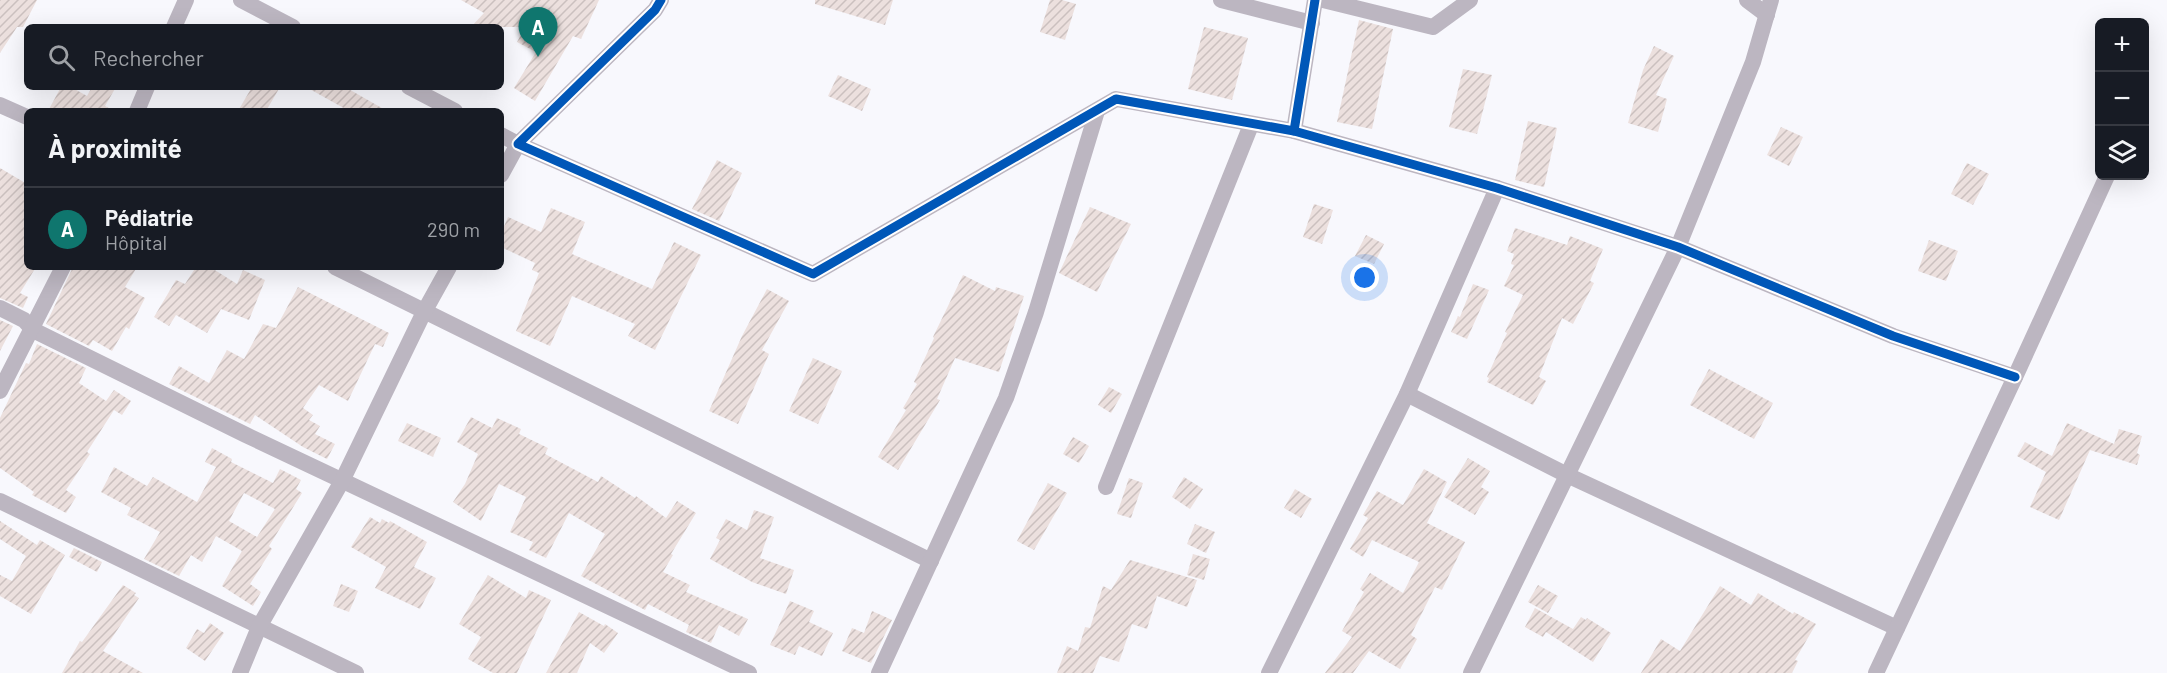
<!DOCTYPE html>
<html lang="fr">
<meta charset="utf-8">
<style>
body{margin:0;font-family:Barlow,sans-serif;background:#242831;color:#f1f3f6}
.controls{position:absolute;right:18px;top:18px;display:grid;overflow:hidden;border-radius:9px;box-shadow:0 6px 24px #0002}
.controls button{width:54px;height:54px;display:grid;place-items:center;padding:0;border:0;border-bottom:2px solid #363941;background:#171b24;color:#f1f3f6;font:30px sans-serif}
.you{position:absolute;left:1365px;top:278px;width:21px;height:21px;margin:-15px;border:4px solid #fff;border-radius:50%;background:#1a73e8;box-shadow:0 0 0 9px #1a73e833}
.badge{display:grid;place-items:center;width:39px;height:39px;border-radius:50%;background:#0f766e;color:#fff;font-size:20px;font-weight:700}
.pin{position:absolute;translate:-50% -50px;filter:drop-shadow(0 2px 3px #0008)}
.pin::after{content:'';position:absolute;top:32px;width:21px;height:18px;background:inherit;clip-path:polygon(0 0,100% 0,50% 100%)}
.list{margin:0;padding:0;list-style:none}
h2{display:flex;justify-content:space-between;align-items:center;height:78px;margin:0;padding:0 24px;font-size:26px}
h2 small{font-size:20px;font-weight:400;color:#9ea1a6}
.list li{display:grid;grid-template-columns:39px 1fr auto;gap:18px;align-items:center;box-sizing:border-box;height:84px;padding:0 24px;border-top:2px solid #363941}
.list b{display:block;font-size:22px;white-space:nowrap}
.list p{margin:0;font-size:20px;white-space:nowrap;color:#9ea1a6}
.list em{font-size:20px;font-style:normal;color:#9ea1a6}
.icon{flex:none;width:33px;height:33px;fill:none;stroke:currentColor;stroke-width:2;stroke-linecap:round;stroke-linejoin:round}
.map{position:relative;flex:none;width:2167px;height:673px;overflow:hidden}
.search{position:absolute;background:#171b24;box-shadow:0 6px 24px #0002;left:24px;top:24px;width:480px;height:66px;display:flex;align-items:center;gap:15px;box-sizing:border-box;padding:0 21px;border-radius:9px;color:#9ea1a6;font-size:22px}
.panel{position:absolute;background:#171b24;box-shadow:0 6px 24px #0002;left:24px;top:108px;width:480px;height:162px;border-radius:9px}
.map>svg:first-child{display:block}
</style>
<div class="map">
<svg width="2167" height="673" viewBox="0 0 2167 673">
<defs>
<pattern id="building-hatch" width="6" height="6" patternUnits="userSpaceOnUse" patternTransform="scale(1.5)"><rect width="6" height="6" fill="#ece0de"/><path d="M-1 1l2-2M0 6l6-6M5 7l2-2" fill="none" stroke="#cbc0bf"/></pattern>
</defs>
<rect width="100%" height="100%" fill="#f8f8fd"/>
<g fill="url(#building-hatch)" fill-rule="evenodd">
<path d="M0,0H37L23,27H17L0,53Z"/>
<path d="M461,0H599L581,39L573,36L535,101L514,88L536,52L517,42L525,27H471L484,13Z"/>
<path d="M815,0H893L885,25L815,4Z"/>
<path d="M1050,0H1062L1076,4L1065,40L1040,32Z"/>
<path d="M1359,20L1393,29L1372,129L1337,122Z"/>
<path d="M1204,27L1248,38L1232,100L1188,89Z"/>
<path d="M1654,46L1674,56L1656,95L1667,99L1658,132L1628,123L1643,70Z"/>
<path d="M1463,69L1492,75L1477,134L1449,127Z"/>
<path d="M838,75L871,89L862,111L828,96Z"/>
<path d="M61,87H71L87,96L92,87H116L105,106L114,111H48Z"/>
<path d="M252,87H280L266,111H238Z"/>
<path d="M306,87H345L387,111H349Z"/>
<path d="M1528,121L1557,128L1544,187L1515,180Z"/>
<path d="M1781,127L1803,137L1789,166L1767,155Z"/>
<path d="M717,160L742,173L719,221L692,209Z"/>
<path d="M1967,163L1989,174L1973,205L1951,194Z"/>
<path d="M0,168L27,184V267H36L20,293L28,297L23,308L0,298Z"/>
<path d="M1314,204L1333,210L1322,244L1303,237Z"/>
<path d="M1090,207L1131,224L1097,292L1059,273Z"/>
<path d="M551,208L585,222L572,254L652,289L674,242L701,255L655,350L628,336L635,324L572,296L550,346L516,331L539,273L532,270L535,263L501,247V234L508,217L541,232Z"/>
<path d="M1515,228L1567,245L1570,236L1603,249L1590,281L1594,283L1573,324L1562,318L1539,377L1546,381L1533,405L1487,382L1489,378L1487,377L1507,333L1505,332L1523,295L1504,286L1514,265L1511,264L1514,254L1507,251Z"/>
<path d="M1366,235L1384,244L1374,264L1355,256Z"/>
<path d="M1929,240L1958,251L1946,281L1918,271Z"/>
<path d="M73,267H137L125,287L145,298L129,329L126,327L112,351L93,340L89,346L46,324Z"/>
<path d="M196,267H210L237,284L243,270L265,280L249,320L221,309L207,333L176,315L169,326L154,317L176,280L185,284Z"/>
<path d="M963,275L995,291L996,287L1024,296L999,372L955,358L937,399L940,400L898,470L878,457L906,410L903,408L917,384L914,382L934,338L933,337Z"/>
<path d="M1473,284L1489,290L1467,339L1451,332L1458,316L1460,317Z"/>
<path d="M298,287L389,333L383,347L375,344L348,401L319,385L303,408L313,415L309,420L320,426L315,434L335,444L327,459L303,447L255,415L250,424L169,384L179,366L209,383L227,350L244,359L263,324L276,328Z"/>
<path d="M767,289L789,301L762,350L769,354L738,424L709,411L742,336Z"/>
<path d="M0,320L13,326L0,351Z"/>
<path d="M37,344L86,368L79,383L106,401L114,390L131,401L122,415L114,410L87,452L90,454L66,490L76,497L66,513L32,495L34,492L0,468V418L26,363L29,364Z"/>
<path d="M813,358L842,371L818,424L789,411Z"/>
<path d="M1709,369L1773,403L1754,439L1690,405Z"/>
<path d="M1109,387L1122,394L1111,413L1098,405Z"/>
<path d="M471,417L492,428L497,418L521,429L519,434L548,448L545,454L598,482L601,476L635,498L636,496L666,518L677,501L696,513L671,554L673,555L663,572L690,585L686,592L748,619L739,636L719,625L711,643L686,632L689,625L648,604L645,610L581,576L605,534L569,513L546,558L529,550L533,542L510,532L526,497L499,484L481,521L453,502L465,484L478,454L457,442Z"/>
<path d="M407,423L441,438L433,457L398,441Z"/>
<path d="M2067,423L2114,444L2119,429L2142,436L2137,453L2140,455L2137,465L2090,450L2059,520L2030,507L2046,472L2017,456L2025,442L2052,456Z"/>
<path d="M1073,437L1089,446L1079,463L1063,454Z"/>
<path d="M212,448L232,459L231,462L273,483L280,469L301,480L296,489L302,493L269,546L272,549L250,584L261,592L253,606L222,586L242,551L216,536L202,562L191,555L179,576L144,559L160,532L127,515L131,508L101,492L114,467L147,486L153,477L197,502L216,467L205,462ZM244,493L275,509L257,537L229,521Z"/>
<path d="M1468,458L1490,471L1481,487L1489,492L1475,515L1444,497Z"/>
<path d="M1424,469L1447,482L1427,523L1465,542L1442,590L1435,587L1411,635L1417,639L1400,669L1369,651L1353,673H1325L1352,637L1342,631L1364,592L1360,589L1370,573L1403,593L1419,562L1372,540L1363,557L1350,549L1368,518L1363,515L1377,491L1403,505Z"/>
<path d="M1184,477L1203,489L1190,509L1172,497Z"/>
<path d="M1129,478L1143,483L1131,518L1117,514Z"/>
<path d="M1048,483L1067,493L1034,550L1017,541Z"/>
<path d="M1295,489L1312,499L1301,518L1284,508Z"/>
<path d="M754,510L774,517L760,558L794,570L786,594L752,582L710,559L720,540L716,538L726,519L747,530Z"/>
<path d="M370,517L380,523L382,519L389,523L390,521L427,542L414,567L436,578L420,609L375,588L386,567L351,547Z"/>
<path d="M0,521L37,545L40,540L65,555L31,614L0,596V575L12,581L26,556L0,539Z"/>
<path d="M1195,524L1215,532L1206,553L1187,544Z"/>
<path d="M74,548L102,562L97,572L69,557Z"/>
<path d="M1193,554L1210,559L1204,580L1187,575Z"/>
<path d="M1130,560L1197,580L1187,607L1157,596L1147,629L1132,624L1119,662L1100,656L1093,673H1057L1067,646L1078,651L1085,627L1090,628L1103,586L1111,590Z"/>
<path d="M488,575L526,598L529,590L551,600L517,673H493L468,659L481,637L459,624Z"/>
<path d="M341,584L358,591L349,612L333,606Z"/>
<path d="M123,585L136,593L134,595L139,598L103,651L143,673H62L80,641L82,642Z"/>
<path d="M1538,585L1558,596L1548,613L1528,602Z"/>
<path d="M1720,586L1751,605L1758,593L1793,614L1794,612L1816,624L1795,660L1798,661L1792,673H1641L1661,639L1680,651Z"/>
<path d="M790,601L814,611L809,622L833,633L822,656L799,646L795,655L770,645Z"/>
<path d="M1535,608L1573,629L1581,617L1586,620L1587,618L1611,633L1593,662L1546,632L1543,637L1525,627Z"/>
<path d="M872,611L892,620L871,663L842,651L852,628L864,633Z"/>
<path d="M579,612L604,626L605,624L618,633L604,653L590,643L577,673H546Z"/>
<path d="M210,623L224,633L205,661L186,648L197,629L204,633Z"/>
</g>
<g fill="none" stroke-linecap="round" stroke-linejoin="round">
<g stroke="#bcb6c1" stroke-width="16">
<path d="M241,0L293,27"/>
<path d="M661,0L655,10L518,144L813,274L1116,99L1294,131"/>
<path d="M1221,0L1312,23"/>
<path d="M1315,0L1294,131L1497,188L1678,247L1893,336L2015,377"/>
<path d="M1323,0L1433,27L1470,0"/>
<path d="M1747,0L1767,15"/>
<path d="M174,27L186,0"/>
<path d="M409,87L455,111"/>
<path d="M0,105L27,117"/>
<path d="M137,111L147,87"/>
<path d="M501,135L518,144L501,175"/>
<path d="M335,267L931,561"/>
<path d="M0,308L24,320L33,330L246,435L749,673"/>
<path d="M0,391L63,267"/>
<path d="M1407,394L1567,475L1897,628"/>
<path d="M1106,487L1251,125"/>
<path d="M0,501L356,673"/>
<path d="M240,673L259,627L342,481L424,312L449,267"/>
<path d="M879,673L1006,398L1036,312L1097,111"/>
<path d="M1269,673L1407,394L1497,188"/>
<path d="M1471,673L1678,247L1753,62L1771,0"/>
<path d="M1876,673L2015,377L2107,176"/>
</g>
<g stroke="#fff" stroke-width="13">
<g id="cycleway">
<path d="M661,0L655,10L518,144L813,274L1116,99L1294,131"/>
<path d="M1315,0L1294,131L1497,188L1678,247L1893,336L2015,377"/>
</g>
</g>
<use href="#cycleway" stroke="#0057b8" stroke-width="9"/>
</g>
</svg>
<div class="controls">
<button>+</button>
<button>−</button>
<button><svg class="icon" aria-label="layers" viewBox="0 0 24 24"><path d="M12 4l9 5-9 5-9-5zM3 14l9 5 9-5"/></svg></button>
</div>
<div class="you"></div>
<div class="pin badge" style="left:538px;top:57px">A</div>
<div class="search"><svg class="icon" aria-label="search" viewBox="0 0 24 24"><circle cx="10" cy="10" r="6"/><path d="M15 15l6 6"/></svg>Rechercher</div>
<section class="panel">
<h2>À proximité<small></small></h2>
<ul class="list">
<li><span class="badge">A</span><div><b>Pédiatrie</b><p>Hôpital</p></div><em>290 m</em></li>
</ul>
</section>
</div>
